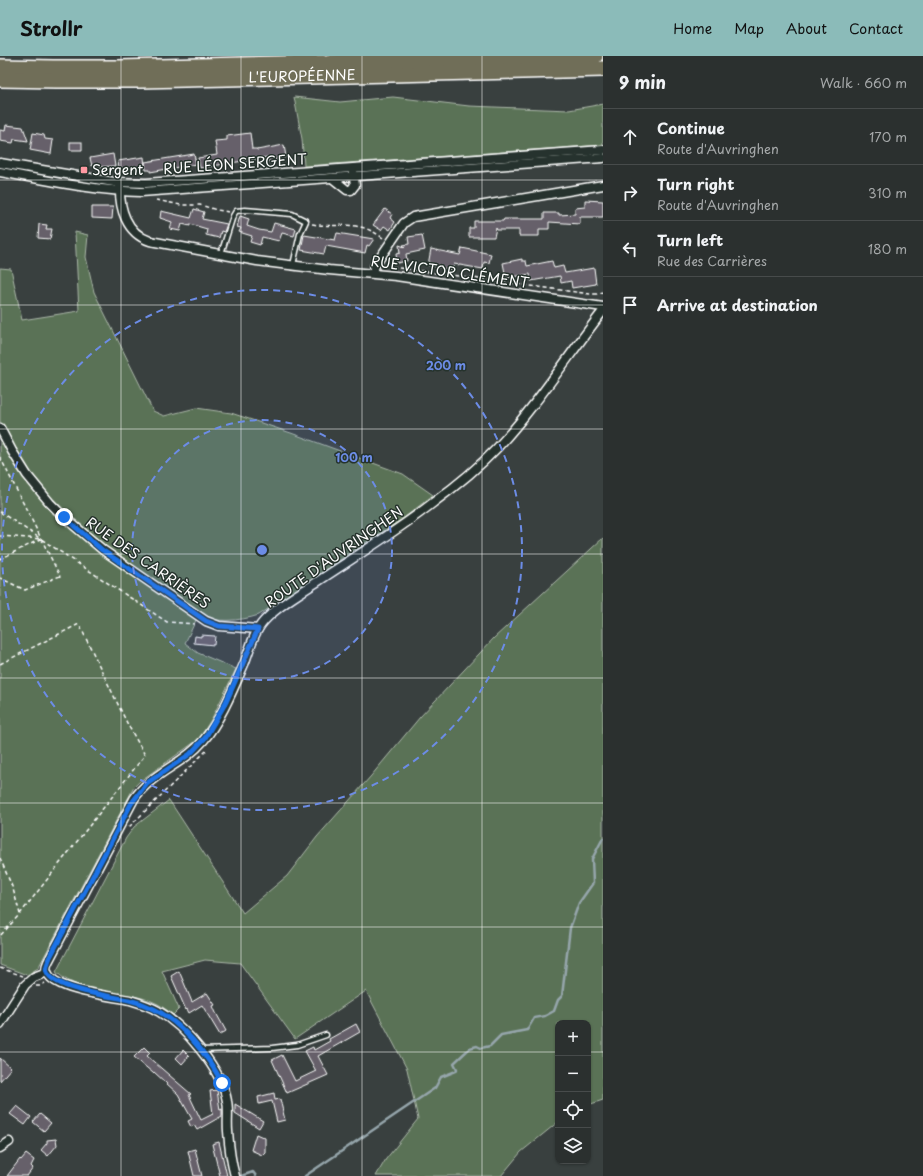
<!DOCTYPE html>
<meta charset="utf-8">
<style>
body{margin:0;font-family:"Playpen Sans",sans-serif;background:#373c3b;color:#f1f3f6}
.controls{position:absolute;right:12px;bottom:12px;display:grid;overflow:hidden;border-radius:8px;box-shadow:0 1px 3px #0004}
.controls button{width:36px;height:36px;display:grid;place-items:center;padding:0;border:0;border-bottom:1px solid #474b4b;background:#2b302f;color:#f1f3f6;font:20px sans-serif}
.stop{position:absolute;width:12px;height:12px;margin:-9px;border:3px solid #1a73e8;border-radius:50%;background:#fff}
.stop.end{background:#1a73e8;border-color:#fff;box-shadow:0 1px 4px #0008}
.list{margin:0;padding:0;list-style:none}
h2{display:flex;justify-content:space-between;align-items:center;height:52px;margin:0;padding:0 16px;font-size:17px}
h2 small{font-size:13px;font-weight:400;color:#a6a9aa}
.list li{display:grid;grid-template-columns:26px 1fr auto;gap:12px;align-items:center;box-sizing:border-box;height:56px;padding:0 16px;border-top:1px solid #474b4b}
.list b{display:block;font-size:15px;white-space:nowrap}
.list p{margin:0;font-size:13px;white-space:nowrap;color:#a6a9aa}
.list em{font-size:13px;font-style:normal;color:#a6a9aa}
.icon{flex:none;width:22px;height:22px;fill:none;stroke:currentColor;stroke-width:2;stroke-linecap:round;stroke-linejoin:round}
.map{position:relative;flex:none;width:603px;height:1120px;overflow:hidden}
header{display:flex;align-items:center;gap:24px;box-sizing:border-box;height:56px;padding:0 20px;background:#8bbbb9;color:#111}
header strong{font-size:19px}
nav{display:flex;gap:22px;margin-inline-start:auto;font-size:14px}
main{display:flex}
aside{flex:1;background:#2b302f}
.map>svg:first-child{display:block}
</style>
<header>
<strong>Strollr</strong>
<nav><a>Home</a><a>Map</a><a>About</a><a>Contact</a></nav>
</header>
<main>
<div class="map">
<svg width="603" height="1120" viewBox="0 0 603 1120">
<rect width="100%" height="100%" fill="#39403f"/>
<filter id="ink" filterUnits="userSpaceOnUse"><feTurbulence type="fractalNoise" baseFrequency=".025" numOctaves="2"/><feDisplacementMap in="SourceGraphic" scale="8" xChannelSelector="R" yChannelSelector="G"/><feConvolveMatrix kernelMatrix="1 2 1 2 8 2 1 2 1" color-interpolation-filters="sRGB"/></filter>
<g filter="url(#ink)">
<g fill="#5a7256" stroke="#acb8aa">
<path d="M294,41L340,46L393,41L469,50L569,54L603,48V89L304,110L302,83Z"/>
<path d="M75,176L88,179L86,201L94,236L153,355L164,360L196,352L231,357L291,377L403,418L433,439L404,462L359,491L259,559C238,566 218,565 197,562L185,587L198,597L236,613L212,662L199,683L140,725L134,731L38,912L27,919L0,909V212L11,213L22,264L79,255Z"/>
<path d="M603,482V1044L588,1049V967H558V1066L521,1096L501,1120H376L386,1103L418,1063L407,1013L366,935L295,983L240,907L205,904L162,915L179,953L173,959C168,955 163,951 158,948C127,932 85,942 56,916L126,782L134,771L169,744L243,857L287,820L317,781L371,720L420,661L494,582Z"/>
</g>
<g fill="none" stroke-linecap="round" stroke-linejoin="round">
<g stroke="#96a6ac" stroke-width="2.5">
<path d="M241,1120L253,1116L256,1120"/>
<path d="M305,1120L435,1032L441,1021L456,1015L457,1013L454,1007L470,992L477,990L481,992L490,990L501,979L527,974L534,962L545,960L554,955L558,944L562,940L570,872L579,847L593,827L592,803L603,782"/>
</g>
</g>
<g fill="#66606a" stroke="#fff">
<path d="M6,69L23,71L28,85L14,83L13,87L0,85V74L5,75Z"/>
<path d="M33,77L44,79L45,83L53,84L51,98L30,94Z"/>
<path d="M250,77L252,93H257V94L284,89L286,101L276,102V105L269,106L268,101L200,112L198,102L217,99L215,85L227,84V80Z"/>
<rect x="70" y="86" width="12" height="8"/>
<path d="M113,98L115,110L96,111L95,109L92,110L90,102Z"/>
<path d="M194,98L196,108L150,116V114H146L145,106Z"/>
<path d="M144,101L145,111L123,114V112L119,113L118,105Z"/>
<path d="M585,144L603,145V161H580V168L549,166V173H539V180H519V174H497L496,172L494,181H469V172H474V165H503L504,163H544V157H559V159L575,158V152L585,151Z"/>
<path d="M92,151H113L112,163L92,162Z"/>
<path d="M194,153L204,156L202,163L227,168L224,176L221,175L219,182L206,179L207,173L190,168V170L182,168L180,175L170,173L172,166L160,162L161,155L191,162Z"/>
<path d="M385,153L392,158L390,162L395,166L390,174L384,170L381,174L373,169Z"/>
<path d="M240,160L249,163L247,170L259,174L271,176L274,167L296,173L294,180L282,177L279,185L262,181L260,189L250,186L252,180L239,176L241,172L237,171Z"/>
<path d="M39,168L47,169L46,173H52L50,183L38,182Z"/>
<path d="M337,177L374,183L369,190L367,189L365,197L326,190L324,198L301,194L304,179L335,184Z"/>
<path d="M422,179L425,194L406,198L407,205L397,207L396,198L400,197L399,189L405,191L403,189L409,188L408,181Z"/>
<path d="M462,192L491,198L489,207L484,206L483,213L454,208L452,214L428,209L431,193L460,199Z"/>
<path d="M522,203V205H526L527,210L552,205L554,212L563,210L565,217L594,212L596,228L572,232L571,225L561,227L560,220L531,225L530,218L506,222L503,207Z"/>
<path d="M201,579L215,580L214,589L194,587L195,580L201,581Z"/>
<path d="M179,915L192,946L207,937L215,949L213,950L216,957L226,975L220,979L202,949L189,957L187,953L186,954L171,920Z"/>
<path d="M356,968L360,976L318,1000L328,1019L287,1037L272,1004L282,999L295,1025L316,1015L305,995L313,991L314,994L330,985L329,983Z"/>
<path d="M144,991L150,997L147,1000L191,1038L189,1039L201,1064L213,1058L210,1035L217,1034L220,1054L222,1053V1060L197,1074L194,1069L191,1071L188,1065L192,1063L178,1038L154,1016L153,1017L134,1001Z"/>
<path d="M183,994L189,1000L182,1008L176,1002Z"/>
<path d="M0,1002L11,1012L0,1025Z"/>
<path d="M274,1037L275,1044L280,1043L285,1064L277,1066L272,1045L259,1048L258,1041Z"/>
<path d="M235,1048L263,1065L259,1072L235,1057Z"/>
<path d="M17,1050L31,1061L25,1069L10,1058Z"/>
<path d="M40,1058L51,1067L44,1075L33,1066Z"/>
<path d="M256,1078L265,1082V1096L262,1099L251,1094Z"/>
<path d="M56,1083L57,1089L48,1100L41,1094L47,1087V1084Z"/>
<path d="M219,1086L227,1120H220L212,1088Z"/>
<path d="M195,1093L202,1120H194L188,1095Z"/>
<path d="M26,1098L34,1104L31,1110L33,1112L27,1120H7L20,1103L21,1104Z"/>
</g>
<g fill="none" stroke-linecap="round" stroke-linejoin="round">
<g stroke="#fff" stroke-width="7">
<g id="lane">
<path d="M221,198L233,160L236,155L245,154L292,158L306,165L300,178L293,209"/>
<path d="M200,994L272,992L297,989L326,979"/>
</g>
</g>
<g stroke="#fff" stroke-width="11">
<g id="street">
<path d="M0,107L114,126L146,127L603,94"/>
<path d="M0,116C45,124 96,135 141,136L603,102"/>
<path d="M332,122L347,134H351L355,129L353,116"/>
<path d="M120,129C119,152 126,177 150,185L257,205L329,214L396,220L603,251"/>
<path d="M373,217L375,209L404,167L413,161L603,129"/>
<path d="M0,372L12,395L27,419L50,447L64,461L103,494L206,565L219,570L258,573"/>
<path d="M0,968L25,929L34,921L47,916"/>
<path d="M0,1092L9,1086"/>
<path d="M235,1120C231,1106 229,1090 228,1075C227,1065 229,1055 227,1045C222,1014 185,970 158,955C150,950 140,947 130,944C112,940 57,935 48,918C45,914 46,910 48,906L134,743C152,716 183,709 203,685C221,664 234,631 245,606C250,592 254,576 264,565C278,550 297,539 314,528C354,501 396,476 434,446C456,430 478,412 497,392C536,350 568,300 603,255"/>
</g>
</g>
<g stroke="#fff" stroke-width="18">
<g id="highway">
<path d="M0,11L53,12H119L595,0"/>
<path id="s1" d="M0,23L56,24H141L603,13"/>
</g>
</g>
<g stroke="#fff" stroke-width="1.5" stroke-dasharray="4 3" stroke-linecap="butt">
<path d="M156,144L181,149H200L217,154L229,156"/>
<path d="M312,168C340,173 356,162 383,182"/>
<path d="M392,211L590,238H597L603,236"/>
<path d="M0,401L60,520L25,534L0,522"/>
<path d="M0,456L41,483L0,503"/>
<path d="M0,480L41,483L167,566L195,568"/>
<path d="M0,608L79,568L128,669L145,699L20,858L0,880"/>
<path d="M129,771L206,695"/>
<path d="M0,802L13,833L20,858"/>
<path d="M0,912L23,920"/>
<path d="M36,930H40L45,927"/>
</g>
<use href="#lane" stroke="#26332d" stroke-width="4"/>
<use href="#street" stroke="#26332d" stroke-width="8"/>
<use href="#highway" stroke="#706e59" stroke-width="15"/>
</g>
</g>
<g fill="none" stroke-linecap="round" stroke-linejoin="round" filter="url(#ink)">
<path stroke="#1a73e8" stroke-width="5" d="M64,461L102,494L206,565L219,570L258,573L226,646L205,682L190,698L147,727L131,748L50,901C48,907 44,913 48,918C59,934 110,940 129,944C138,946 146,949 154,953C182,967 208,999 222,1027"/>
</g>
<path fill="none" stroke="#fff" stroke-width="1" stroke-opacity="0.55" d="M121,0V1120M241,0V1120M362,0V1120M482,0V1120M0,124H603M0,249H603M0,373H603M0,498H603M0,622H603M0,747H603M0,871H603M0,996H558M588,996H603"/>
<circle cx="262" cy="494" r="130" fill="#6c8ce6" fill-opacity=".12"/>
<g fill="none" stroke="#6c8ce6" stroke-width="2" stroke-dasharray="7 5">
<circle cx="262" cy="494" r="130"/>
<circle cx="262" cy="494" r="260"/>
</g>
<rect fill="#ff9aa2" stroke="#26332d" stroke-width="1.5" x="80" y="110" width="8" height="8" rx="2"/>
<g text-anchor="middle" stroke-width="3" stroke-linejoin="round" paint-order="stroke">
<g font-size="14" fill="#fff" stroke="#26332d">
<text dy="5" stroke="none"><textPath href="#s1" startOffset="302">L'EUROPÉENNE</textPath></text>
<text transform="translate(235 108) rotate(-4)" y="5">RUE LÉON SERGENT</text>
<text transform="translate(450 216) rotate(8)" y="5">RUE VICTOR CLÉMENT</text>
<text transform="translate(334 501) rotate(-35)" y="5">ROUTE D'AUVRINGHEN</text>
<text transform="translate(148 507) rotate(35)" y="5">RUE DES CARRIÈRES</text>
</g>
<g font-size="14" fill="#fff" stroke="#26332d" text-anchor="start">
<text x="92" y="119">Sergent</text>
</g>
</g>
<circle cx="262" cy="494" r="6" fill="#6c8ce6" stroke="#26332d" stroke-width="2"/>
<g font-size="12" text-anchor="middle" font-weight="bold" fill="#6c8ce6" stroke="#26332d" stroke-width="3" stroke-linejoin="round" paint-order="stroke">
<text x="446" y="314">200 m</text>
<text x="354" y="406">100 m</text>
</g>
</svg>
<div class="controls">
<button>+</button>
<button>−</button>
<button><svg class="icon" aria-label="locate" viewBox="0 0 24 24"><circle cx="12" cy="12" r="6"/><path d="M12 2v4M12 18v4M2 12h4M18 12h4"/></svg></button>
<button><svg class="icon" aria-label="layers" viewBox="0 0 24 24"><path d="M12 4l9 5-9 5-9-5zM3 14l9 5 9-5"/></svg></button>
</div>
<div class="stop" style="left:222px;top:1027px"></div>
<div class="stop end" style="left:64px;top:461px"></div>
</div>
<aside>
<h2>9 min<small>Walk · 660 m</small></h2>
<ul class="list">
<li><svg class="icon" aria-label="ahead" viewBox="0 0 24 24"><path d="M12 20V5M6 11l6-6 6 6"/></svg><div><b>Continue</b><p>Route d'Auvringhen</p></div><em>170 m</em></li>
<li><svg class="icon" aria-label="right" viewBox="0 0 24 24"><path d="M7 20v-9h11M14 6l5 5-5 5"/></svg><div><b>Turn right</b><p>Route d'Auvringhen</p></div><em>310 m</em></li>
<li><svg class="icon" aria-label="left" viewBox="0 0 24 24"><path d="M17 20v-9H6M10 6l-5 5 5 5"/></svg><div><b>Turn left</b><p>Rue des Carrières</p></div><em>180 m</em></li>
<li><svg class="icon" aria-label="arrive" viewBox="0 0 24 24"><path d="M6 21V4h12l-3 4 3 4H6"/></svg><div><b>Arrive at destination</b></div></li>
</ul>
</aside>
</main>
